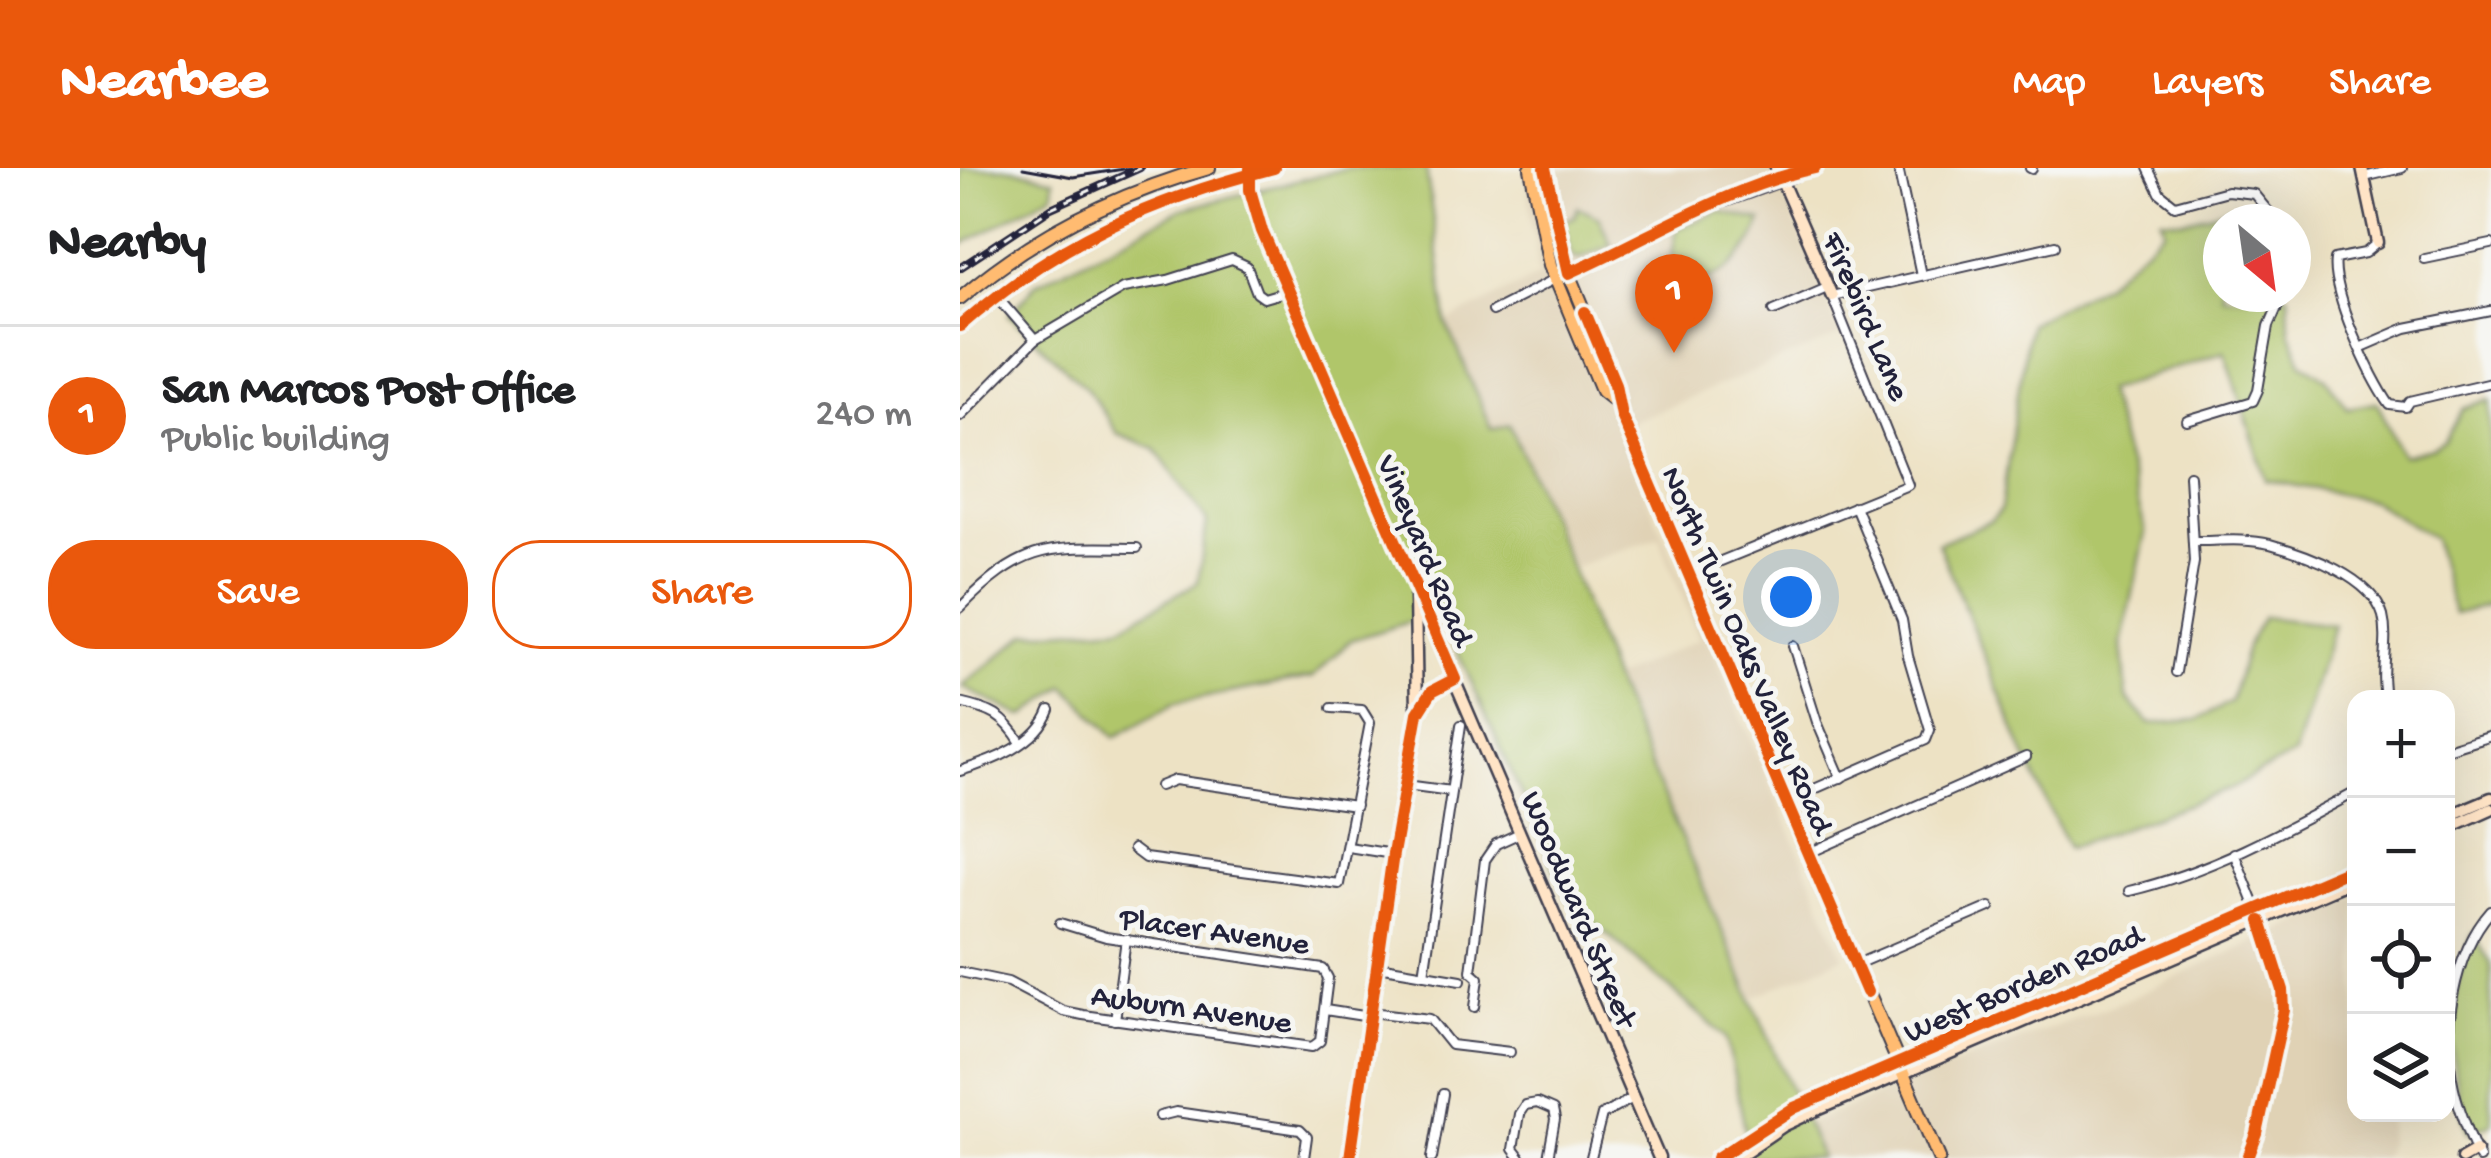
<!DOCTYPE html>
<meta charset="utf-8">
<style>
body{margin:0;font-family:"Gochi Hand",sans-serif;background:#f2f2f2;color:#202124}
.controls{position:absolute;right:36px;bottom:36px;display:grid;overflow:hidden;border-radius:24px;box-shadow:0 12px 48px #0002}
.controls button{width:108px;height:108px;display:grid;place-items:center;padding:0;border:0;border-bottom:3px solid #e0e0e0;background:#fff;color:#202124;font:60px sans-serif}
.compass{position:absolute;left:1243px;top:36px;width:108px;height:108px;border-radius:50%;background:#fff;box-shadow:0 12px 48px #0002;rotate:151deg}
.you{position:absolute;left:831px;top:429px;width:42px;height:42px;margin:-30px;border:9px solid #fff;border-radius:50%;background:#1a73e8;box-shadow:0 0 0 18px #1a73e833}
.badge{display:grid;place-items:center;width:78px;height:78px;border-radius:50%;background:#ea580c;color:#fff;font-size:39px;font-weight:700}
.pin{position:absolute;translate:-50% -99px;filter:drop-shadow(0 3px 6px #0008)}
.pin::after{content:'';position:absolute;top:63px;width:42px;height:36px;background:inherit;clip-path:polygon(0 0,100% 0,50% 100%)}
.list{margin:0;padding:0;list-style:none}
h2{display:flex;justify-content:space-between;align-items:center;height:156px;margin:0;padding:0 48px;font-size:51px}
h2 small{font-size:39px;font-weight:400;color:#757577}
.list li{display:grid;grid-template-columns:78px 1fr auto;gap:36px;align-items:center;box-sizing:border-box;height:180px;padding:0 48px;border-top:3px solid #e0e0e0}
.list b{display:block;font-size:45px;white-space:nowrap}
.list p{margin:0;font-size:39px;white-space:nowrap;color:#757577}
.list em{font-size:39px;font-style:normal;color:#757577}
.actions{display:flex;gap:24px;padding:36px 48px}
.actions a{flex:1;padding:27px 0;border:3px solid #ea580c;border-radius:48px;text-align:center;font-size:42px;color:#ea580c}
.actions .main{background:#ea580c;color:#fff}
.icon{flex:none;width:66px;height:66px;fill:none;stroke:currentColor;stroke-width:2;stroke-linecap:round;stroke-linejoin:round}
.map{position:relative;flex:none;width:1531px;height:990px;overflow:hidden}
header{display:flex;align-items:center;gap:72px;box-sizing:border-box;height:168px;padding:0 60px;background:#ea580c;color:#fff}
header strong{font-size:57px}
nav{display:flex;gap:66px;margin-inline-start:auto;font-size:42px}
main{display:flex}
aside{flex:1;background:#fff}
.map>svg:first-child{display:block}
</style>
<header>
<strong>Nearbee</strong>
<nav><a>Map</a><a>Layers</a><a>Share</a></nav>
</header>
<main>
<aside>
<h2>Nearby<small></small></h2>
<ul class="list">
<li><span class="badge">1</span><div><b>San Marcos Post Office</b><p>Public building</p></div><em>240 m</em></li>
</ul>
<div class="actions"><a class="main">Save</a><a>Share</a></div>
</aside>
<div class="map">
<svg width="1531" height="990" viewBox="0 0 1531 990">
<rect width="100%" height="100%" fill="#f6f6f2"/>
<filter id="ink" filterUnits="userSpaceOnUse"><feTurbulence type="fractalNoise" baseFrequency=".00833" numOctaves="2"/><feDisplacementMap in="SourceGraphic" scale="24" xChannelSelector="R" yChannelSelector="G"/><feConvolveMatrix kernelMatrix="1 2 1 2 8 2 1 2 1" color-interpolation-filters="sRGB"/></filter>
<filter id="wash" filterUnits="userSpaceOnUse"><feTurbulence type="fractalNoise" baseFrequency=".004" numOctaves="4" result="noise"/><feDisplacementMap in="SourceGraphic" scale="48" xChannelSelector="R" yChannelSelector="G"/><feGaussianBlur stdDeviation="2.7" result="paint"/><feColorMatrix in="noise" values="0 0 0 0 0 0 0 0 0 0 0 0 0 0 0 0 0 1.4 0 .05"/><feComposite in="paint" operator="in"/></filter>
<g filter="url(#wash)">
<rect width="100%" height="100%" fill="#ede2c4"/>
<g fill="#e0d2b5">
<path d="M565,0H834L815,5L881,168L657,259L884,788L791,831L652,511L739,471L699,369L611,400L550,257L531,262L487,155L579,107Z"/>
<path d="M1396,728V945H1431L1428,976L1421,990H861L846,957L963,908L1168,831Z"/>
</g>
<g fill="#b0c66b" stroke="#697453" stroke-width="3">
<path d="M0,0H52L94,11L93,25L0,78Z"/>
<path d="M388,0H466L487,155L531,261L550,256L611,400L652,511L861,990H791L766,869L608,732L480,444L391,472L353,509L215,535L155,569L106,518L64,549L2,519L67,465L161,458L238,414L247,354L195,280L156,265L127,220L49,147L75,116L222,41Z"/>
<path d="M1279,37L1301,54H1261V126H1328L1329,162L1342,193L1367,210L1387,239L1417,234L1444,288L1473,281L1486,273L1504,241L1531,231V437L1494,446L1473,371L1412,332L1306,312L1265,183L1146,222L1186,364L1162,476L1167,530L1190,556L1237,552L1271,534L1286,479L1303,449L1373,457L1334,587L1268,622L1108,680L1066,589L978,375L1031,353L1041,341L1068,155L1145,114L1205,61L1201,50L1224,52Z"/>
<path d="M618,39L639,49L651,76L617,90L612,86L603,53L614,49Z"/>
<path d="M759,43L802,53C787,90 765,113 723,116L712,85L717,61Z"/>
<path d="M1513,766L1531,796V955L1509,964C1485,897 1487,832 1513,766Z"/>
</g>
</g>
<g filter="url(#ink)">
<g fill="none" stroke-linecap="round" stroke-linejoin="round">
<g stroke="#403f50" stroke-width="12">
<g id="street">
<path d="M938,0L961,107"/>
<path d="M1070,0L1072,1"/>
<path d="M1188,0L1200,25L1215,37L1267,23L1294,26L1317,54"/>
<path d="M1404,9L1442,0"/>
<path d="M1418,75L1406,85L1375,91C1370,123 1410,209 1430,237L1446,239L1450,233L1531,214"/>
<path d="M1464,90L1531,76"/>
<path d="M814,142L867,119"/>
<path d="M532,143L595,111"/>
<path d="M75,172L163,120L208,112L272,92L287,99L297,125L304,130L328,123"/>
<path d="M1402,179L1446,160L1531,143"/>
<path d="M0,248L75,172L36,127"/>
<path d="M1227,253L1293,233L1298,222L1309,158L1323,126"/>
<path d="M1235,373C1259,373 1286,370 1310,376C1346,386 1412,409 1423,448C1430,476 1418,504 1426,531"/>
<path d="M729,406L948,317L872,128L1095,77"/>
<path d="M0,440C65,374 89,379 177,380"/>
<path d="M833,478L857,554L881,610"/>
<path d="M1216,504L1234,394L1229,307"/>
<path d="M0,535C31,542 44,547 61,575"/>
<path d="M1486,581L1531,567"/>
<path d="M0,603C33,593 78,576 90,542"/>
<path d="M446,617L491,623"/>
<path d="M200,618L215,612L395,638"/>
<path d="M827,633L966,572L970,562L948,488L942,452L895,338"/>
<path d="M388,679L433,686"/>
<path d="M173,681L185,690L379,716L410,555L402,542L372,540"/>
<path d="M849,685L1066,589"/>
<path d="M1274,685L1298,745"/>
<path d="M1169,723C1249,704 1324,663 1396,624"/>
<path d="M897,796L1030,739"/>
<path d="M418,798L501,812"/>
<path d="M0,804L48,814L103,843L123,847L352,879L360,873L368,810L363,801L146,769L100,755"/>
<path d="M464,806L501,557"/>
<path d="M515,839L519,810L511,803L525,692L536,676L560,665"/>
<path d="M365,842L410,849"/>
<path d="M411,844L470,851L491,877L550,884"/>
<path d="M155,852L166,771"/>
<path d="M200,948L216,944L340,962L347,969L344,990"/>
<path d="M472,990L483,926"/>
<path d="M560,990L553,981L559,946L565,937L577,935L593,942L595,952L588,990"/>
<path d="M631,990L642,947L673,930"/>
<path d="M1519,990C1510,967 1499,943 1494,920C1481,864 1493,786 1531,743"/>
</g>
</g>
<g stroke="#403f50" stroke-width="15">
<g id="secondary">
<path d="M816,0L872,128"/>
<path d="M1402,0L1418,75"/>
<path d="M289,6L302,63L699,990"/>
<path d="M595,111L670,78L717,50L855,0"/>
<path d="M455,429L457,542"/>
<path d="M1486,649L1531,630"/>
<path d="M1486,661L1531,641"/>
<path d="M390,990L433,686L458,545L472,523L495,511"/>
<path d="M757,990L834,940L1396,699"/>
<path d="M776,990L823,958L855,943L1396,711"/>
<path d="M1288,990L1297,966L1324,842L1323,822L1301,753"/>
<path d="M1502,990L1516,982"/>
</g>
</g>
<g stroke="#403f50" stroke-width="16">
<g id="primary">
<path d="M571,0L590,97L642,222L656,233"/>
<path d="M585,0L609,105L655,216L656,233L979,990"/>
<path d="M0,130C73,67 156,26 249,0"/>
<path d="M0,158C97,73 190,32 314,0"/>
</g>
</g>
<use href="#street" stroke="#fff" stroke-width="8"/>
<use href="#secondary" stroke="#ffe4c6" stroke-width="10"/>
<use href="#primary" stroke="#ffbb71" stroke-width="12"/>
<path stroke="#22223b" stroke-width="3" d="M63,0L113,9L170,0"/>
<g stroke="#22223b" stroke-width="8">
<path id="rail" d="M0,100L91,40L180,0"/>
</g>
<use href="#rail" stroke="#f6f6f2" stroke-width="3" stroke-dasharray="9" stroke-linecap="butt"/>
<g stroke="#f6f6f2" stroke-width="20">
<g id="cycleway">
<path d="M290,0V22L302,63L495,511L472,523L458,545L433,686L390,990"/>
<path d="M585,0L609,105C690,69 767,19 855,0"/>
<path d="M625,144L655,216L661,247L907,824"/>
<path d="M0,158C97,73 190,32 314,0"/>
<path d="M757,990L834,940L1396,699"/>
<path d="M1288,990L1297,966L1324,842L1323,822L1301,753"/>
</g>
</g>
<use href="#cycleway" stroke="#e8590c" stroke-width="12"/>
</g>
</g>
<g text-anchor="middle" stroke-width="10" stroke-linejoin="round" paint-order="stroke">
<g font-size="33" fill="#22223b" stroke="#f6f6f2">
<text transform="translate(909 147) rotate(67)" y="12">Firebird Lane</text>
<text transform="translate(468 381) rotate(67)" y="12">Vineyard Road</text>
<text transform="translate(790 481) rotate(67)" y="12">North Twin Oaks Valley Road</text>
<text transform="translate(622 740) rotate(67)" y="12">Woodward Street</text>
<text transform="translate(255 760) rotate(8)" y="12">Placer Avenue</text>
<text transform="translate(1062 813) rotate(-23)" y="12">West Borden Road</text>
<text transform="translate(232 838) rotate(8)" y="12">Auburn Avenue</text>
</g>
</g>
</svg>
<div class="controls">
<button>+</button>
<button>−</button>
<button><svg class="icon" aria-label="locate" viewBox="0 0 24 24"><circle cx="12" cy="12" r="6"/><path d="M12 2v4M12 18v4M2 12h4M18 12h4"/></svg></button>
<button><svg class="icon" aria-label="layers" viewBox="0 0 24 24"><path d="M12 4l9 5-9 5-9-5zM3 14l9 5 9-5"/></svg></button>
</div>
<svg class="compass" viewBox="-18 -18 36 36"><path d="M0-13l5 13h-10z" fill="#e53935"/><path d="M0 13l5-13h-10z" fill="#757577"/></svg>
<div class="you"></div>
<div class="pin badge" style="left:714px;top:185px">1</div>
</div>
</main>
